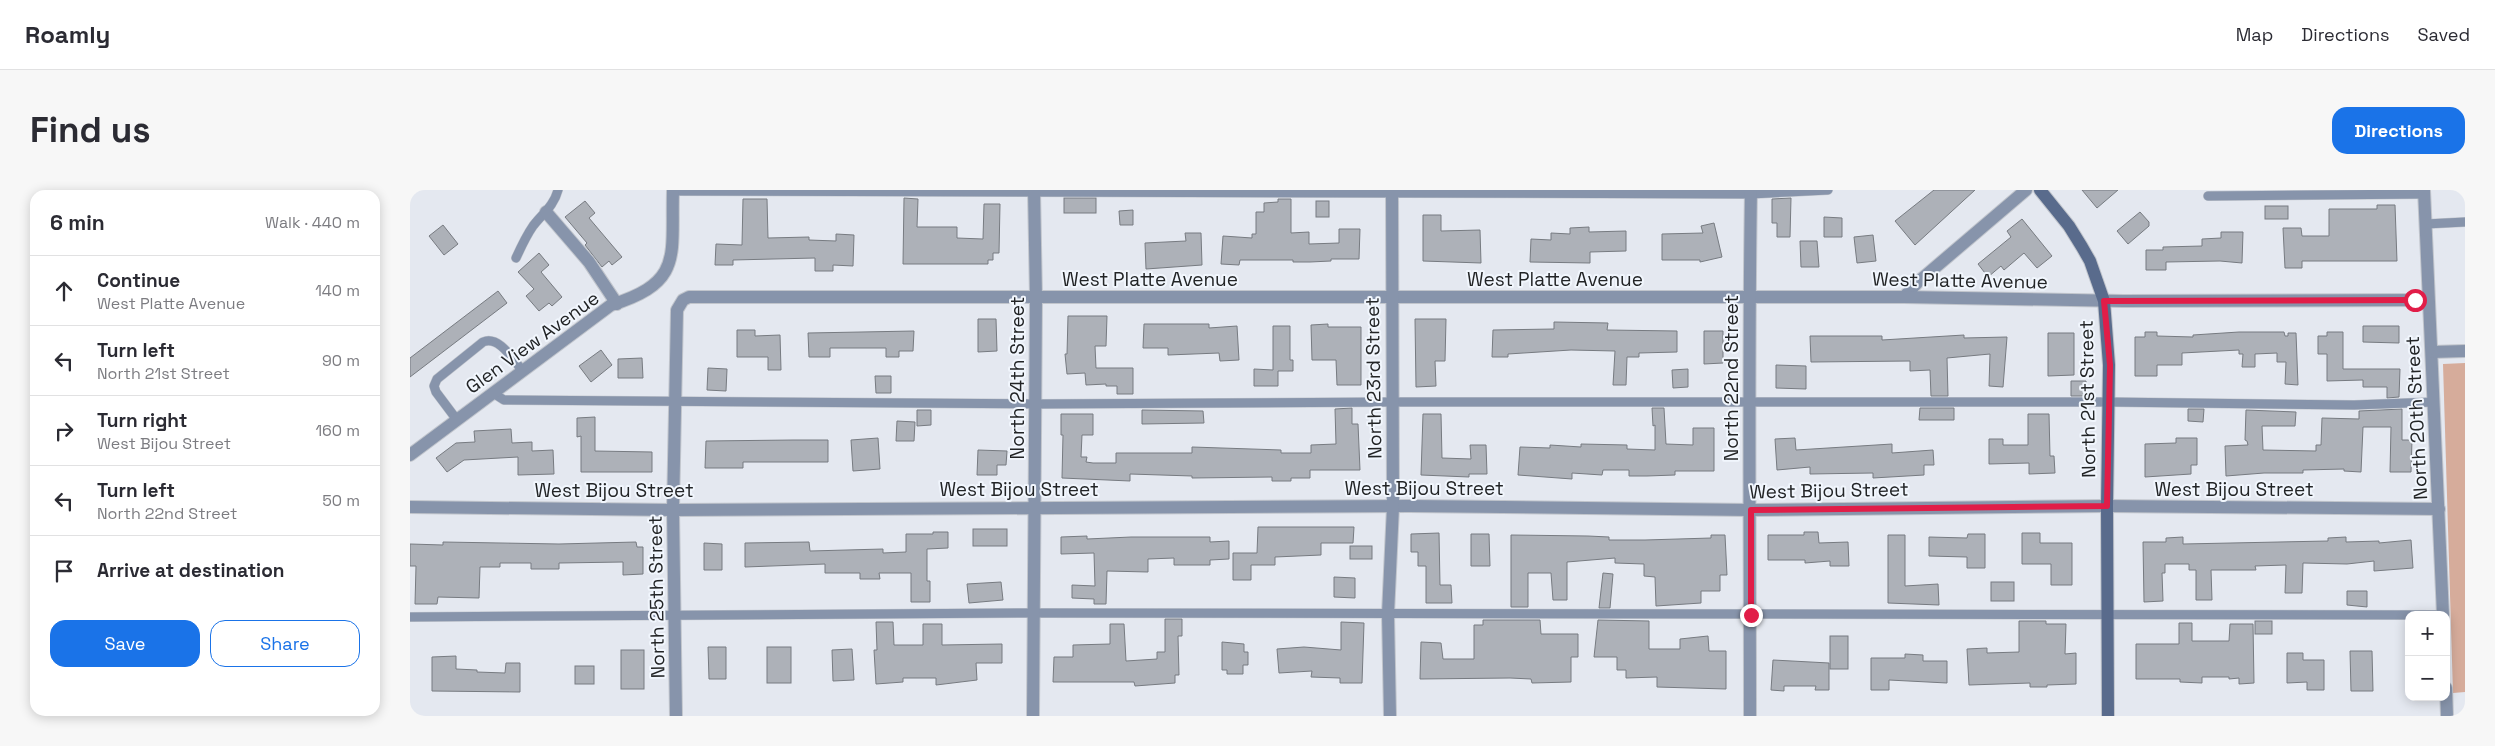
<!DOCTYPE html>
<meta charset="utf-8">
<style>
body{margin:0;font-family:"Space Grotesk",sans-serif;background:#f7f7f7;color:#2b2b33}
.controls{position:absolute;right:15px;bottom:15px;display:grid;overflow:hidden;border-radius:10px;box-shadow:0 2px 12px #0003}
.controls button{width:45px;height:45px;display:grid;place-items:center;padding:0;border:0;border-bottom:1px solid #e1e1e2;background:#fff;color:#2b2b33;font:25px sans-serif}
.stop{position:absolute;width:15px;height:15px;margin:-11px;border:4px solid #e11d48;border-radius:50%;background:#fff}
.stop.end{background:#e11d48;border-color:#fff;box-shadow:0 1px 5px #0008}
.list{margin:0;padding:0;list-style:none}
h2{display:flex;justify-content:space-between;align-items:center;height:65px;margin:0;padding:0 20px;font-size:21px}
h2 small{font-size:16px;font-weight:400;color:#7c7c81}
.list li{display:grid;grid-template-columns:32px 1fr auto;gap:15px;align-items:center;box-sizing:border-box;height:70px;padding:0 20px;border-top:1px solid #e1e1e2}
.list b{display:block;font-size:19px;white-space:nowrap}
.list p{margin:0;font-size:16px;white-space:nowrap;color:#7c7c81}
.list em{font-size:16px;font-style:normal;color:#7c7c81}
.actions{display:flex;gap:10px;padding:15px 20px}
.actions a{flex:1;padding:11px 0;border:1px solid #1a73e8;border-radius:15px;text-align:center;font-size:18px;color:#1a73e8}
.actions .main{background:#1a73e8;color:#fff}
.icon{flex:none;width:28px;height:28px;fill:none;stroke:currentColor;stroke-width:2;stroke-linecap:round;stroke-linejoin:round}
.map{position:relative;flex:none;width:2055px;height:526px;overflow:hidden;border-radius:15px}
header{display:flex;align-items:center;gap:30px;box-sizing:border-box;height:70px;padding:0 25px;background:#fff;border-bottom:1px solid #e1e1e2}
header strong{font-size:24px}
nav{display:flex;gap:28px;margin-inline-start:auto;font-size:18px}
.intro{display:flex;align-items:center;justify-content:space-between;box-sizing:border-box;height:120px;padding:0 30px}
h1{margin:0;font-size:35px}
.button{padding:12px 22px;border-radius:15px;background:#1a73e8;color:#fff;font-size:18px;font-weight:700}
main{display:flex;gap:30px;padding:0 30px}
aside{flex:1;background:#fff;border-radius:15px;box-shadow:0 2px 12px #0003}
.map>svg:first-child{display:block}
</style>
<header>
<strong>Roamly</strong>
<nav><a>Map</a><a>Directions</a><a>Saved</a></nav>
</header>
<div class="intro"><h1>Find us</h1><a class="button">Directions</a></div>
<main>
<aside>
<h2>6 min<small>Walk · 440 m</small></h2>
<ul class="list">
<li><svg class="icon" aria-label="ahead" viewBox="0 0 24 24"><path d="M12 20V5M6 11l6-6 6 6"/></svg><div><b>Continue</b><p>West Platte Avenue</p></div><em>140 m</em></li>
<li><svg class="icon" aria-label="left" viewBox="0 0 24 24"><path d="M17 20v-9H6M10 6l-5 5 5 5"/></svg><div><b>Turn left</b><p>North 21st Street</p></div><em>90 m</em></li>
<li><svg class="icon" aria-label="right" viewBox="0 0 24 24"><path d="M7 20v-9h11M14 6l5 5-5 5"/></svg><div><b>Turn right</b><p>West Bijou Street</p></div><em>160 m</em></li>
<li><svg class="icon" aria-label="left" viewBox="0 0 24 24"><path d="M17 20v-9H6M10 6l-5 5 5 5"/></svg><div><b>Turn left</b><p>North 22nd Street</p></div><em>50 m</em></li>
<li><svg class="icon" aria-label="arrive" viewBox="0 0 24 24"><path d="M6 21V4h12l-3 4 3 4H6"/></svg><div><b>Arrive at destination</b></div></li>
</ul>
<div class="actions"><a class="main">Save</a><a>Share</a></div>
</aside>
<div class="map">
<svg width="2055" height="526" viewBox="0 0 2055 526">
<rect width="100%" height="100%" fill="#e4e8f0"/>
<path fill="#d6ac9b" d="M2055,173V502L2043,503L2033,174Z"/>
<g fill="#adb1b8" stroke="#777b81">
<path d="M1524,0H1565L1505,55L1485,31Z"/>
<path d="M1672,0H1708L1687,18Z"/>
<path d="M494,8L508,9L507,37H547V48L573,49L574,14H590L589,63H583V70H578V74H493Z"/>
<rect x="654" y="8" width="32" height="15"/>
<path d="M1381,8L1380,47H1367V33H1362V9Z"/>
<path d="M333,9H357L358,48L399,47V50L426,51V44L444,45L443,76L423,75V81H405V68L323,70V75H305L306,54L332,55Z"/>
<path d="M868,9H881V43L899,42V54L929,53V39H950L949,69H921V71L900,72H883V70H830L829,75L811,74L813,46L842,48V44H846V22H854V13L868,12Z"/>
<path d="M175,11L185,23L179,28L212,67L202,75L199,71L192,77L175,55L177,53L155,27Z"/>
<rect x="906" y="11" width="13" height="16"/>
<path d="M1967,15H1985L1987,71H1892V78H1875L1873,38H1891L1892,46H1919V19H1967Z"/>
<rect x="1855" y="16" width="23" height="13"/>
<path d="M723,20V35H710L709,21Z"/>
<path d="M1730,22L1739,32V36L1718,54L1707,41Z"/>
<path d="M1013,25H1031V41L1070,40L1071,73L1013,71Z"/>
<path d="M1414,27L1432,28V47H1414Z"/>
<path d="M1612,29L1642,66L1627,78L1614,63L1594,80L1591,76L1578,87L1568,74L1601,47L1597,41Z"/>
<path d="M1304,33L1312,67L1290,72V70H1252V44L1293,43L1291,36Z"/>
<path d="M33,35L48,54L34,65L19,46Z"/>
<path d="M1179,37V42L1216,41V61L1180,62V73L1120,72L1121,49L1141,50V43L1160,44V38Z"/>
<path d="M1811,42H1833L1832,73L1810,71L1756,72V80H1736V60H1753V57L1792,56V49L1811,48Z"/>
<path d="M775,43H791L792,75L736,79L735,53L776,51Z"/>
<path d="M1463,45L1466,71L1447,73L1444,47Z"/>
<path d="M1390,51H1407L1409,77H1391Z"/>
<path d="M129,63L139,75L131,82L152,107L142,116L139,113L129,121L116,106L124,99L108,82Z"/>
<path d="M88,101L97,113L0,187V168Z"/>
<path d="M658,126H697L696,156H685L686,178H723V204H707V196H696V194L676,195L675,183L657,184L655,164H657Z"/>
<path d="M568,129H586L587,161L568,162Z"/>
<path d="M1005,129H1036L1035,171H1025L1026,196L1006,197Z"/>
<path d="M1144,132L1198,133L1197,140L1267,141V162L1229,163V167H1217L1216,195H1203L1205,161L1161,160L1098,164V167H1082L1083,140L1144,139Z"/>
<path d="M734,134H799V138L827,136L829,170L810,171L809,163L758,165V158H733Z"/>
<path d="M918,134V137H951V195H927L926,170H902L901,135Z"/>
<path d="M863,136H880V170H883V181H868V196H844V179L863,180Z"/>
<path d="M1953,136H1989V153L1953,152Z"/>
<path d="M327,140H345V146L370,145L371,180H358V167H327Z"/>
<path d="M504,141L503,161H489V167H476V158H420V167H399L398,143Z"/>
<path d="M1294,141H1313V173L1294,174Z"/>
<path d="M1735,142H1747V146L1783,147V145L1829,142H1874L1875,146H1878V143H1886L1888,195L1875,194L1876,172H1867V163L1845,164V177H1832L1833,164H1829V160L1772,163V175H1747V186H1725V147H1735Z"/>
<path d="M1917,142H1933V179H1990L1989,207L1977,208V197H1953V190L1917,191V164H1908V146H1917Z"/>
<path d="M1638,143H1664V185L1638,186Z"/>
<path d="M1554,145V148L1597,147L1593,197L1579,196L1580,164L1537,168L1538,206H1521L1520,180L1500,181V171L1401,172L1400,146H1472V150Z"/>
<path d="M191,160L202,175L181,192L169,176Z"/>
<path d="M232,168L233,188H208V169Z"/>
<path d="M1366,175L1396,176V199L1366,198Z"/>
<path d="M298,178L317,179L316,201L297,200Z"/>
<path d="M1278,179V197L1263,198L1262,180Z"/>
<path d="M465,186H481V203H466Z"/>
<path d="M1661,191H1676L1677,206H1661Z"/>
<path d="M942,218V234H948L950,280H900V288H881V291H862V287L782,288V286L720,284V291L652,288L653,245H651V224H683V245H672L671,267H677L676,272L683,273H706V263H782V257L871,260V263H901V255L926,254L925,219Z"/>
<path d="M1242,218H1254L1256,254L1283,255V238H1304V281H1265V285L1237,286H1219V280H1193L1192,285L1162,283V289L1108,285L1110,257L1140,258V255L1171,257V254L1217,255V259L1245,260V235L1243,236Z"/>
<path d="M1510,218H1544V230H1509Z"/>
<path d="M1778,219H1794L1793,232L1778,231Z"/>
<path d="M1992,219V250H2002L2001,282H1980L1981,237H1953L1951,282L1934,281V279L1893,280V283H1854L1816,286L1815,256L1838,255L1837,251L1835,250L1836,220L1886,222L1885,236H1852L1853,260L1906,261V255H1911L1912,228L1949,229V221Z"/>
<path d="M507,220H521V235L507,236Z"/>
<path d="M732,220L793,221L794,233L732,234Z"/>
<path d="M1013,224H1031L1032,268L1061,269L1060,255H1076L1077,284H1059V287L1011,285Z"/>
<path d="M1618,224H1639L1640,266H1644L1645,283L1619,284V273L1579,274V249H1593V255H1618Z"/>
<path d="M185,227V261L242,262V282H171V246L167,247V228Z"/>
<path d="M487,231L505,232L504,251H486Z"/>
<path d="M101,239L102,253L122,252V261L143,260L144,284L108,285V267L54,270L37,282L26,268L46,253L65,252L64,241Z"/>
<path d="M468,248L470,279L443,281L441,250Z"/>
<path d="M1385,248L1386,260L1482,254V263L1523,260L1524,275H1514V285L1463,288V283L1400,284V277L1367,280L1365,249Z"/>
<path d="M1766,248H1787V275H1781V284L1735,287V254L1766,253Z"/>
<path d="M383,250H418V272H333V278H295L296,251Z"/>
<path d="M568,260L597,261L596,275H587V285H567Z"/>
<path d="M848,337H944L943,353H911V365L865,367V375H841V390H823V363H847Z"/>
<rect x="563" y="339" width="34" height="17"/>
<path d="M523,342H538V358L517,359V391H520V412H501V383H469L470,389H450V383H415V374L335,377V353L399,352L400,361L473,359V363L496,362V344H523Z"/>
<path d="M1394,342H1408L1409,353L1438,352L1439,376H1420V371L1395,373V370H1358V345H1394Z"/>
<path d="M1029,343L1030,395H1041L1042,413H1016V376H1008V362H1001V344Z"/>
<path d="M1612,343H1630V353H1662V395H1641V374H1612Z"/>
<path d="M1061,344H1079L1080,376H1061Z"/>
<path d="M1558,344H1575V378H1557V367L1519,366V347L1557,348Z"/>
<path d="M1101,345L1178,346L1199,347V350H1235L1301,348V345H1315L1317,385H1310V401H1291V413L1246,416L1245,387L1234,386V374L1205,373V368L1157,372V410H1143L1141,383H1118V417H1101Z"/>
<path d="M1478,345H1495V396L1528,394L1529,415L1478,413Z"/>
<path d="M677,346V349L721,347H800V352L819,351V369L800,370V375H764V368L738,369V382L697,381L696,414H684V409L662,408V395L685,396L684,363L651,364V347Z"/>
<path d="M1773,347V354L1918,351V348L1936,347V352L1969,351V353L2001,350L2003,378L1964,381V371L1937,374L1893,373L1892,403H1875L1876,375L1845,376L1846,380H1801L1802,410H1786V380H1779V374H1755V383H1752L1753,411L1734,412L1733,352H1756V348Z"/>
<path d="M33,352L149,354L226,352L227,357H233V384L213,385V372L149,373V379H121V373H90V377H70L69,408L28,407L27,414H5L6,376H0V354L33,355Z"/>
<path d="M294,353L312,354V380H294Z"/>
<rect x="940" y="356" width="22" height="13"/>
<path d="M1193,383L1203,384L1200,418H1189Z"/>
<path d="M924,387L945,388V408L924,407Z"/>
<path d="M591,392L593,410L559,413L557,394Z"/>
<rect x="1581" y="392" width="23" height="19"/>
<path d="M1937,401H1957V417L1937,415Z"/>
<path d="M755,429H772V446H768L769,485H765V493L725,496L724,492H643L644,467H663V455L700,454V434H714L716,471L747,469V462H755Z"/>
<path d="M1073,430H1130L1131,444H1168V467H1161V492L1122,493L1121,489L1100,488L1010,489L1011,452L1031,453L1033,469H1064V435H1073Z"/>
<path d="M1188,430L1239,431V459H1270V449L1298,446L1299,461H1316V499L1247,497V487L1216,488V480H1207V467H1184Z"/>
<path d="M1609,431H1636V434H1656L1655,464L1666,463V494L1637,495V497H1620V493L1559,495L1557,459L1577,458V463L1609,462Z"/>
<rect x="1845" y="431" width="17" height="13"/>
<path d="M466,432H483L484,455H513V434H532V455L592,454V473H566L567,490L526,495V488H493V492L466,494L464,460H467Z"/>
<path d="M931,432L954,433L952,493H930V488L901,487L902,481L869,483L867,459L894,457L931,460Z"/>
<path d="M1769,433H1782V451H1819L1820,434H1843L1844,493L1829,494V488L1819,489V487H1792V493L1770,492V489H1726V454H1769Z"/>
<rect x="1420" y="446" width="18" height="33"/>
<path d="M812,452L834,454V462H838V475H833V484H817V480H812Z"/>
<path d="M298,457H316V489H299Z"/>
<rect x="357" y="457" width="24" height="36"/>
<path d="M442,459L444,490L423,491L422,460Z"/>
<rect x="211" y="460" width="23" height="39"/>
<path d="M1940,461H1962L1963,501H1941Z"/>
<path d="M1877,463H1893V470H1914V500H1897V492L1877,493Z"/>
<path d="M1495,464L1513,465V471H1537V493L1479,490V500H1461V468H1495Z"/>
<path d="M46,466V479L67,480V482L95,483L96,473H110V502L22,501V467Z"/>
<path d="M1363,470L1419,473V500H1405L1406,496H1374V501L1361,500Z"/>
<rect x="165" y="476" width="19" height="18"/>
</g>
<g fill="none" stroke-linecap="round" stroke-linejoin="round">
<g stroke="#c1c5cc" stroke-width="10">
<g id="lane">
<path d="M263,1L1341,4L1418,0"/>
<path d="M1798,6L2015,4"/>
<path d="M2016,34L2055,32"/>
<path d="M106,68C111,57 116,46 123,36C132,24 144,16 148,0"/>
<path d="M83,203L94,210L626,214L982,212H1699L1944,215L2024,212"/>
<path d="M47,230L26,202L24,196L27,189L73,152C89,145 103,170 113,181"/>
<path d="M0,427L624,423L2033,425"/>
</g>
</g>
<g stroke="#c1c5cc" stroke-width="14">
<g id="street">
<path d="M2014,0L2033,425"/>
<path d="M136,22L179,72L207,114"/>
<path d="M1494,107L1508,92L1616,0"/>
<path d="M2022,162L2055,161"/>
<path d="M0,265L201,115C274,92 261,66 263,0"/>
<path d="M0,317L263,320L999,316L1341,320L1697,316L2029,319"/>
<path d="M2036,498L2037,526"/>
<path d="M266,526L263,320L267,120L273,110L279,107H1494L1713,111L2018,110"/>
<path d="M623,526L626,108L624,0"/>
<path d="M980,526L978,424L983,317L982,0"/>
<path d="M1340,526C1340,351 1338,175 1341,0"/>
</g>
</g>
<g stroke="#c1c5cc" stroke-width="14">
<path id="secondary" d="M1630,0L1659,36L1672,57L1680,71L1694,111L1699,175L1697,316L1698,526"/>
</g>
<use href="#lane" stroke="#8794ab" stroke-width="9"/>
<use href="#street" stroke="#8794ab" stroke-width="12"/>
<use href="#secondary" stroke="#596b8c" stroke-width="12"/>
</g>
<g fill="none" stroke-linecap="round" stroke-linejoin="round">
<path stroke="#e11d48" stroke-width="6" d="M1341,425V320L1697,316L1700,175L1694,111L2005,110"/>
</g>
<g text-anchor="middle" stroke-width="4" stroke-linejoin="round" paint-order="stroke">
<g font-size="19" fill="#222426" stroke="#f1f6fd">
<text x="740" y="96">West Platte Avenue</text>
<text x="1145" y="96">West Platte Avenue</text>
<text transform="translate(1550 90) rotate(1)" y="7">West Platte Avenue</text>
<text transform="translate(122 152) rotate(-36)" y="7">Glen View Avenue</text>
<text transform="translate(607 188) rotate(-90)" y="7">North 24th Street</text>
<text transform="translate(963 188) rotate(-91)" y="7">North 23rd Street</text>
<text transform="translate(1321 188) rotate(-90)" y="7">North 22nd Street</text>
<text transform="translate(1677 209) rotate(-91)" y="7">North 21st Street</text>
<text transform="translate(2006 228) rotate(-93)" y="7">North 20th Street</text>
<text x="1014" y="305">West Bijou Street</text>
<text x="609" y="306">West Bijou Street</text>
<text x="1824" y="306">West Bijou Street</text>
<text x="204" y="307">West Bijou Street</text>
<text transform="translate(1419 300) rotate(-1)" y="7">West Bijou Street</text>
<text transform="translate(246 407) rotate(-91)" y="7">North 25th Street</text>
</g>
</g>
</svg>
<div class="controls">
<button>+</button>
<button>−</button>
</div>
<div class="stop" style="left:2005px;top:110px"></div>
<div class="stop end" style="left:1341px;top:425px"></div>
</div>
</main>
